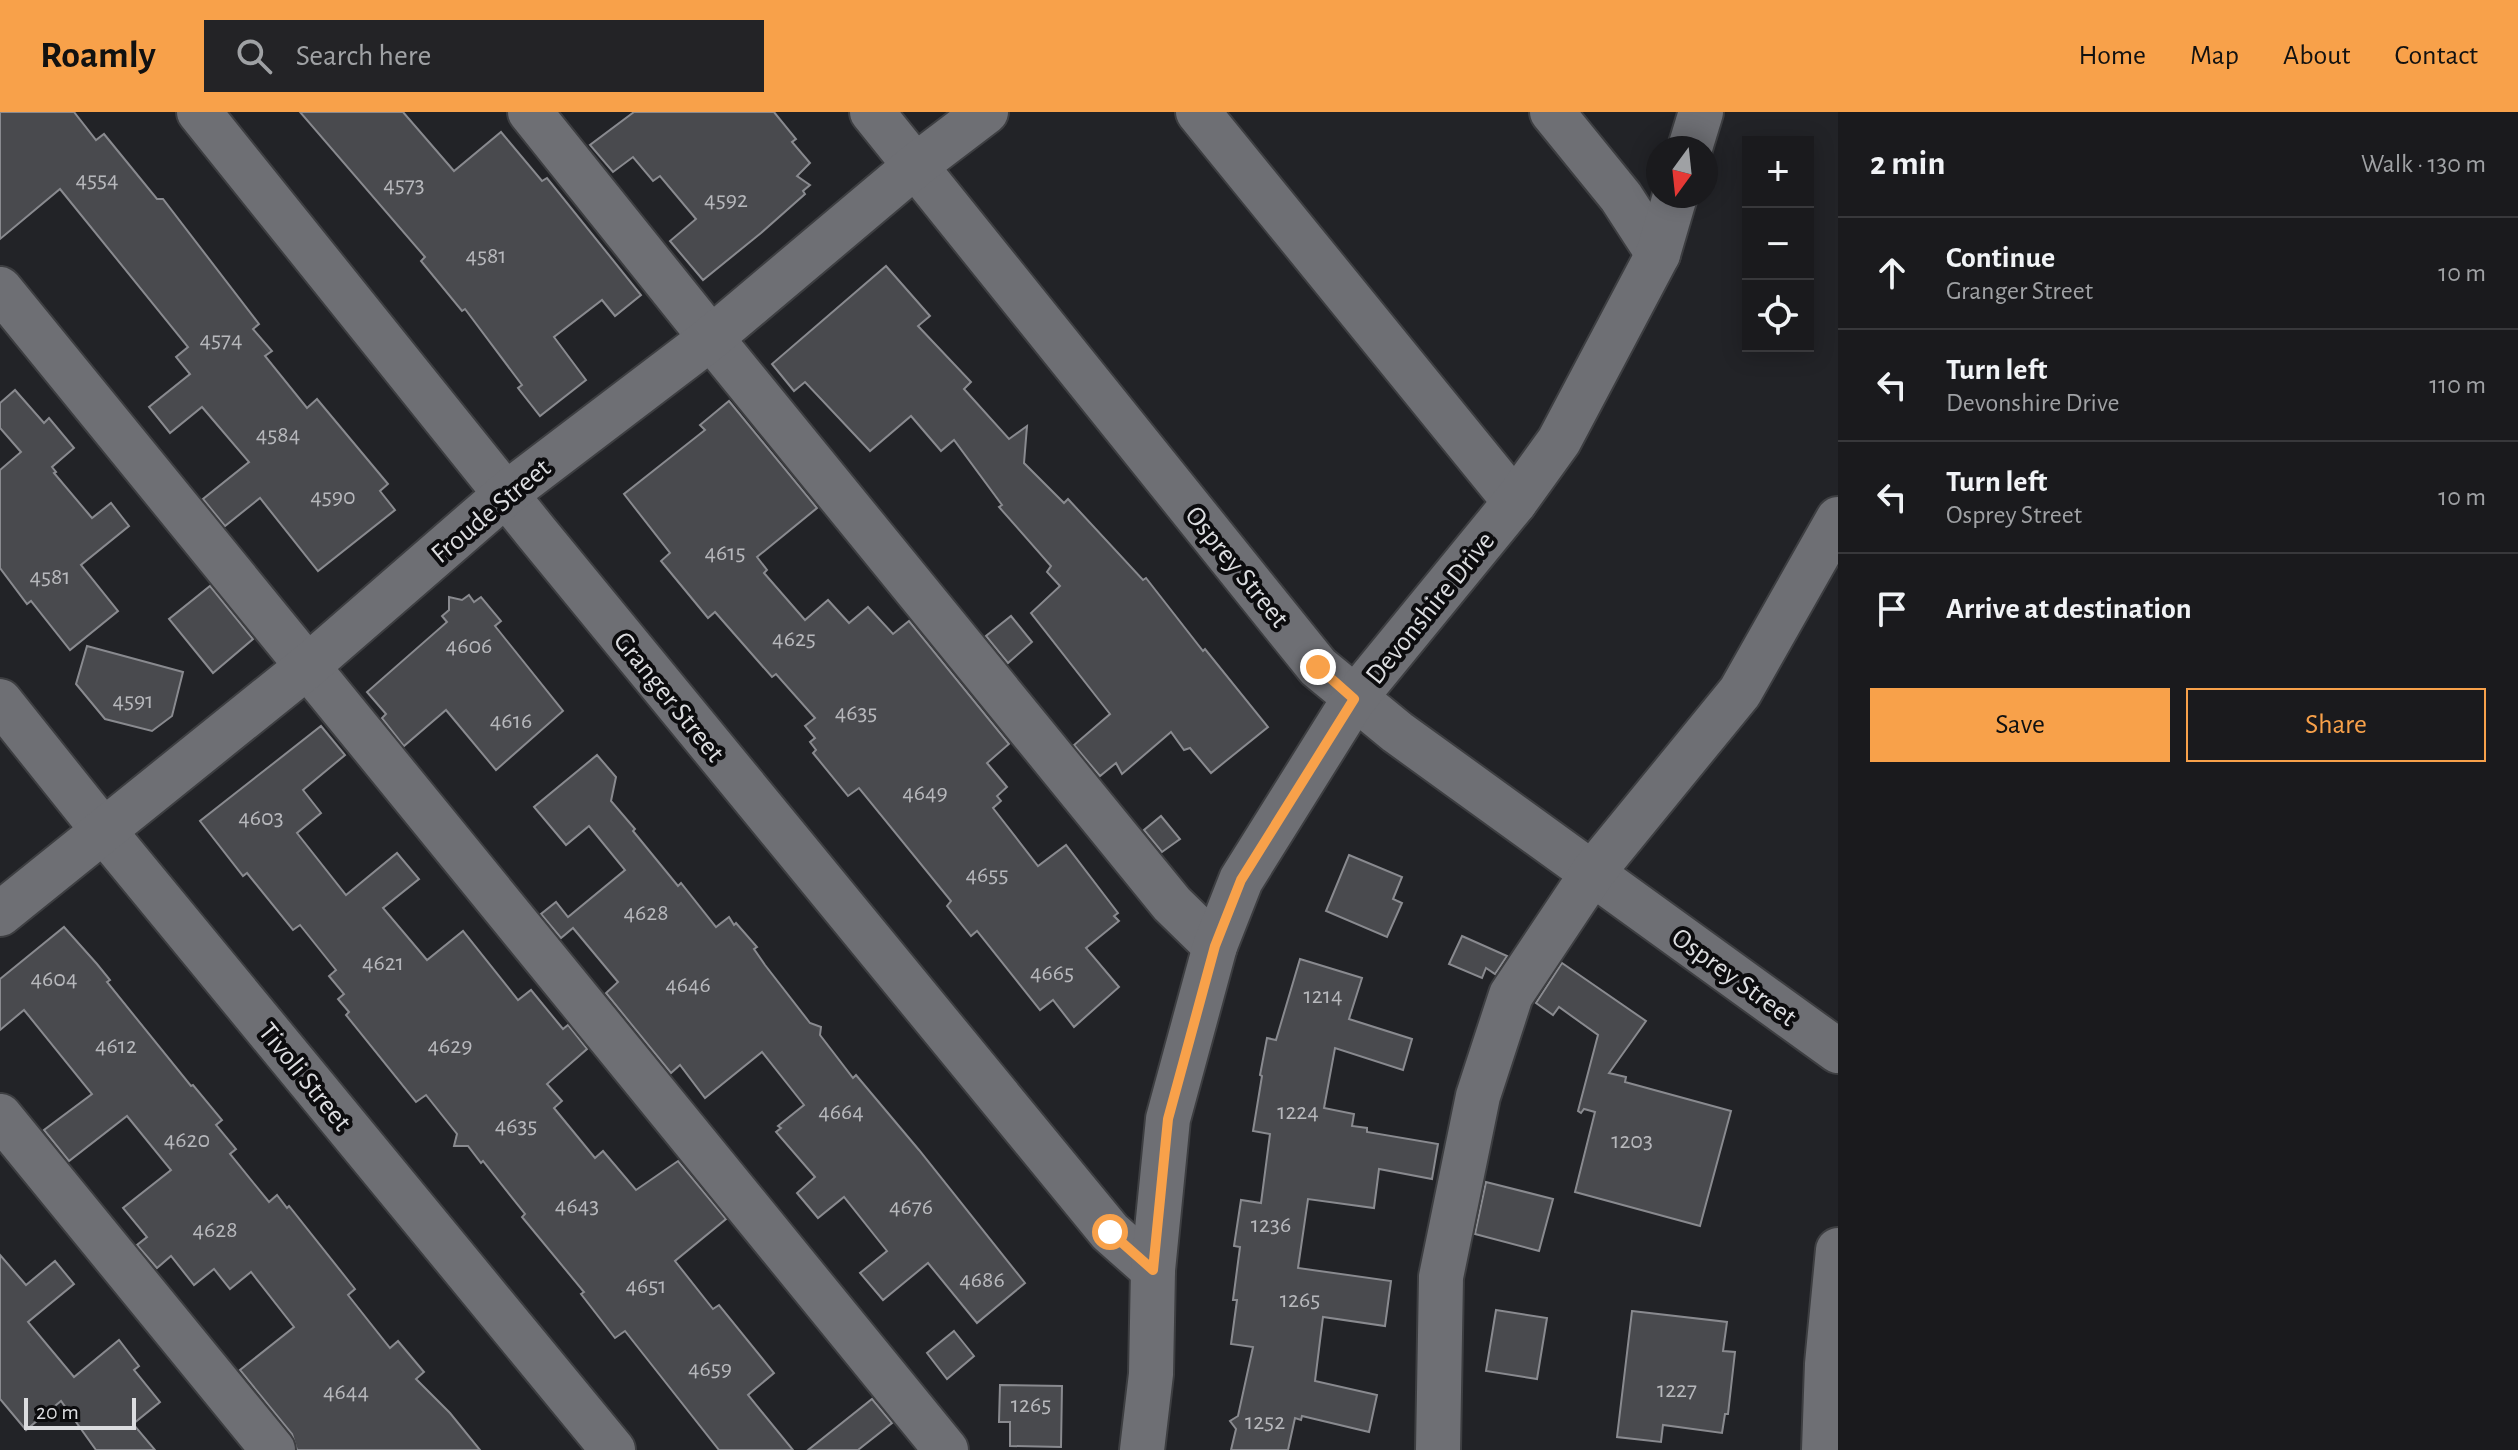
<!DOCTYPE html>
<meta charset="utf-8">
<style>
body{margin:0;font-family:"Alegreya Sans",sans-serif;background:#232326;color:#f1f3f6}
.controls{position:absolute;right:24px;top:24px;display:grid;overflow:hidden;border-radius:0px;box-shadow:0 4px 20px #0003}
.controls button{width:72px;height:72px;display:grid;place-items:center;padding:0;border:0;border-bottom:2px solid #38383b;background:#1a1a1d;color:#f1f3f6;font:40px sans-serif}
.compass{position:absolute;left:1646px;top:24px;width:72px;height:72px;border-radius:50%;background:#1a1a1d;box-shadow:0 4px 20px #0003;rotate:195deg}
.scale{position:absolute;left:24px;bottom:20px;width:112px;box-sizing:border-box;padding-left:8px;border:4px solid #dcdde0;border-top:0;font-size:22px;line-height:28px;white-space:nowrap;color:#dcdde0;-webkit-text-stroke:6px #0c0c0e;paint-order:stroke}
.stop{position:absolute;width:24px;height:24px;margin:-18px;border:6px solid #f8a14a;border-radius:50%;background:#fff}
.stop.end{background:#f8a14a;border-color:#fff;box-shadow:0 2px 8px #0008}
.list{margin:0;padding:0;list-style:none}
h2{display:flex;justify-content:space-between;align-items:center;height:104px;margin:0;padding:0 32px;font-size:34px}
h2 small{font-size:26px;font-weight:400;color:#9fa1a4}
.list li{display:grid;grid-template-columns:52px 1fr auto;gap:24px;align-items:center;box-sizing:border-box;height:112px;padding:0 32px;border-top:2px solid #38383b}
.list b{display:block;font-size:30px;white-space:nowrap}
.list p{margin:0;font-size:26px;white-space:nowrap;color:#9fa1a4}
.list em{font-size:26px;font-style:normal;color:#9fa1a4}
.actions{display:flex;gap:16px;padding:24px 32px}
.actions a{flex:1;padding:18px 0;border:2px solid #f8a14a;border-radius:0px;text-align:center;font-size:28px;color:#f8a14a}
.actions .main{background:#f8a14a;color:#111}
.icon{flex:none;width:44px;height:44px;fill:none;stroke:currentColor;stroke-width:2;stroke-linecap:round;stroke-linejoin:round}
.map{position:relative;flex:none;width:1838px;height:1338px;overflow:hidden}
header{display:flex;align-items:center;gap:48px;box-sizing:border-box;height:112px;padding:0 40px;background:#f8a14a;color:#111}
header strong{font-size:38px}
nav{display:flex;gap:44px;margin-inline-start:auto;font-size:28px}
.search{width:560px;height:72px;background:#232326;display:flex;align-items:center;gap:20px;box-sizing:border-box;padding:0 28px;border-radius:0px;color:#9fa1a4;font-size:30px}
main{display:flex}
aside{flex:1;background:#1a1a1d}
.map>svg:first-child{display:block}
</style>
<header>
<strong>Roamly</strong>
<div class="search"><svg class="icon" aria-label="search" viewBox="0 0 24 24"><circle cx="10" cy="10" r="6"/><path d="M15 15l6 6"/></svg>Search here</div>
<nav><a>Home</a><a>Map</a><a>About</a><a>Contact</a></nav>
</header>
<main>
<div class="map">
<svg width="1838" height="1338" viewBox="0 0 1838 1338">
<rect width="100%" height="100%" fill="#222327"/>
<g fill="#494a4e" stroke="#898a8f" stroke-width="2">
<path d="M0,0H74L96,28L104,22L157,87H163L259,212L253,217L272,239L265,244L307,296L317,287L388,372L380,379L395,398L318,459L260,386L225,414L203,387L249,350L202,295L170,321L149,295L190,262L176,245L188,235L60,77L0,127Z"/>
<path d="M300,0H403L454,59L501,20L542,69L547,66L641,183L615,204L602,188L554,225L586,268L540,304L518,276L522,273L465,197L462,199L421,149L425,145Z"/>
<path d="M634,0H774L796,27L792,30L810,51L797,64L810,73L803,79L805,82L761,121L703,168L670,129L696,107L660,64L653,69L633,45L613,60L590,33Z"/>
<path d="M886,154L930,204L918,214L971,270L964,277L1009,327L1027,314L1024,351L1064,391L1068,387L1143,468L1146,466L1203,539L1205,537L1268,615L1211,661L1190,636L1184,638L1171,620L1122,662L1116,651L1100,664L1074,633L1110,602L1031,501L1060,474L1047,460L1051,454L999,395L1002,393L954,328L941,339L911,304L870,339L805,270L794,279L772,252Z"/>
<path d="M15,278L44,311L49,306L74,336L52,355L56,360L54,361L92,406L111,391L129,414L81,453L118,499L70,538L31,489L27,492L0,456V358L21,340L0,316V291Z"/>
<path d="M729,289L817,396L757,445L767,458L764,461L805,508L828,488L849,511L868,495L893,522L909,509L1009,632L987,651L1007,675L997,684L1001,689L993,696L1038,754L1066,733L1118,801L1114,804L1119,809L1086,836L1119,875L1074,915L1053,888L1040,898L977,819L971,824L947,794L951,789L859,676L848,684L813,641L816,638L810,630L815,626L805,614L815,606L776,562L772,565L715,500L708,506L661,449L670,441L624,382L705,318L700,313Z"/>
<path d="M210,474L253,527L213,561L169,507Z"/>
<path d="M469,483L474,490L481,485L501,509L495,514L563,599L496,658L446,598L404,634L382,606L386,602L367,580L447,510L442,504L449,498V485L462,488Z"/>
<path d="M1011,504L1032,530L1008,551L986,524Z"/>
<path d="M87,534L183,560L172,604L152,619L105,607L76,572Z"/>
<path d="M321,614L345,643L303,678L321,701L297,721L346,783L397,741L419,767L383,796L427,848L463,819L518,888L531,878L563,917L568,913L587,937L547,972L562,989L554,996L595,1046L603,1039L636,1078L678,1049L726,1107L675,1149L713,1197L719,1193L774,1261L748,1283L793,1338H719L625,1219L615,1226L581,1182L584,1180L522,1105L525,1102L483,1049L481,1051L468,1034H454L457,1022L426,983L416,990L346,903L349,900L338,887L344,882L329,864L336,858L300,813L293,818L247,761L243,764L200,709Z"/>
<path d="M597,643L616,665L611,689L635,717L633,719L678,774L681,771L716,815L729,805L734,813L736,811L757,835L754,837L765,853L810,911L821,915L820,923L853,966L856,963L919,1038L1025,1171L977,1211L928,1151L883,1188L860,1161L887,1139L844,1085L818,1106L797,1081L815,1065L776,1020L781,1016L778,1014L804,993L762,940L705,986L680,953L671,961L606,881L618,870L573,816L561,826L541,802L556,790L568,805L625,758L589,714L566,733L534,695Z"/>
<path d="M1161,704L1180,727L1162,740L1144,718Z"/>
<path d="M1349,743L1402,765L1393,787L1402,791L1387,825L1326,799Z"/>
<path d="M64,815L97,852L110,868L107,870L191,974L193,973L222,1008L216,1013L236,1037L230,1042L269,1090L277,1083L287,1096L289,1094L355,1177L348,1183L390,1236L398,1229L424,1260L416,1267L450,1301L480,1338H297L292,1322L240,1258L294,1215L251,1160L230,1177L214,1157L194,1173L171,1144L157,1156L137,1133L147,1125L123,1096L171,1058L127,1004L69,1049L44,1018L92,982L24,898L0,918V867Z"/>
<path d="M1462,824L1507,844L1495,862L1486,856L1482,866L1449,852Z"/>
<path d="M1300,847L1362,866L1349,907L1412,927L1403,958L1335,936L1324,996L1354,1002L1352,1014L1367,1016V1020L1438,1032L1432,1067L1379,1057L1374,1096L1308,1087L1298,1156L1391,1169L1385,1214L1323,1205L1315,1269L1377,1283L1369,1320L1302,1304L1301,1308L1295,1306L1288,1338H1231L1236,1317L1230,1309L1238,1304L1253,1235L1231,1232L1237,1188H1233L1240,1135L1234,1134L1241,1088L1261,1091L1270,1022L1253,1019L1262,964L1260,963L1267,926L1276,928Z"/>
<path d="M1562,851L1646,909L1609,961L1626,965L1625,970L1731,999L1700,1114L1575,1080L1595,1000L1584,997L1581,1001L1578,999L1598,923L1559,895L1553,903L1536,891Z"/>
<path d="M1486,1070L1553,1087L1539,1139L1475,1122Z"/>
<path d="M0,1143L26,1173L55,1149L74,1172L28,1210L74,1265L119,1228L139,1254L134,1258L160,1290L133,1312L155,1338H96L61,1289L26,1318L0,1287Z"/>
<path d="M1496,1198L1547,1206L1537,1267L1486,1259Z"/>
<path d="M1632,1199L1727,1210L1723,1239L1735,1240L1728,1302H1725L1722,1321L1663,1313L1661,1330L1617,1325Z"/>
<path d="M954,1219L974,1244L947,1267L927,1241Z"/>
<path d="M1000,1273L1062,1274L1061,1335L1010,1334V1310H999Z"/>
<path d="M872,1287L892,1311L858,1338H808Z"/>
</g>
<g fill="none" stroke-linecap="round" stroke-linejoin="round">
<g stroke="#3d3e41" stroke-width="48">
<g id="minor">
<path d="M199,0L536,420L1110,1120L1153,1158"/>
<path d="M530,0L711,226L1172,792L1215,834"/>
<path d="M872,0L1318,555L1397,620L1838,939"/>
<path d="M1198,0L1515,390"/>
<path d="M1552,0L1621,85L1658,142"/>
<path d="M1690,36L1701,0"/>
<path d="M0,177L946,1338"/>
<path d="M0,589L103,718L613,1338"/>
<path d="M0,802L308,554L506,382L711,226L915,54L986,0"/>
<path d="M0,1004L273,1338"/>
<path d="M1142,1338L1151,1262L1153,1158L1168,1007L1215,834L1241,768L1354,587L1515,390L1559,329L1658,142L1675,84"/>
<path d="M1438,1338L1441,1165L1478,984L1511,883L1593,760L1740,580L1838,407"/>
<path d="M1824,1338L1827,1252L1838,1138"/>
</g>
</g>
<use href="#minor" stroke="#6e6f74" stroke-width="44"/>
</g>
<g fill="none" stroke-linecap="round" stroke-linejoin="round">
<path stroke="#f8a14a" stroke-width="10" d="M1110,1120L1153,1158L1168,1007L1215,834L1241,768L1354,587L1318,555"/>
</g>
<g text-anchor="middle" stroke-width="8" stroke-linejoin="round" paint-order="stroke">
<g font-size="24" fill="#b7b8bc">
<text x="97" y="75">4554</text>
<text x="404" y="80">4573</text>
<text x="726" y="95">4592</text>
<text x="486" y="151">4581</text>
<text x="221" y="235">4574</text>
<text x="278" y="330">4584</text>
<text x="333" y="392">4590</text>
<text x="725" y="448">4615</text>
<text x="50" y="472">4581</text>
<text x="794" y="534">4625</text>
<text x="469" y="541">4606</text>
<text x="133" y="596">4591</text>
<text x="856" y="608">4635</text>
<text x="511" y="616">4616</text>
<text x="925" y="688">4649</text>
<text x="261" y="713">4603</text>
<text x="987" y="770">4655</text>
<text x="646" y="808">4628</text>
<text x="383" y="858">4621</text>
<text x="1052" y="868">4665</text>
<text x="54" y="874">4604</text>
<text x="688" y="880">4646</text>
<text x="1323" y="891">1214</text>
<text x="116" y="941">4612</text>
<text x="450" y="941">4629</text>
<text x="841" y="1007">4664</text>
<text x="1298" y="1007">1224</text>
<text x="516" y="1021">4635</text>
<text x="187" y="1035">4620</text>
<text x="1632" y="1036">1203</text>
<text x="577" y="1101">4643</text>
<text x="911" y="1102">4676</text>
<text x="1271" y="1120">1236</text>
<text x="215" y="1125">4628</text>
<text x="982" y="1175">4686</text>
<text x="646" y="1181">4651</text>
<text x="1300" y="1195">1265</text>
<text x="710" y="1264">4659</text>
<text x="1677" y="1285">1227</text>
<text x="346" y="1287">4644</text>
<text x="1031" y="1300">1265</text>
<text x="1265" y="1317">1252</text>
</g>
<g font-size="28" fill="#dcdde0" stroke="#0c0c0e">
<text transform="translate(490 398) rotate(-40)" y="10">Froude Street</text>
<text transform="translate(1238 454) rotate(51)" y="10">Osprey Street</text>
<text transform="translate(1429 495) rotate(-51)" y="10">Devonshire Drive</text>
<text transform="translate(670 584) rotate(51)" y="10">Granger Street</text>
<text transform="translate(1735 864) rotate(36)" y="10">Osprey Street</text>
<text transform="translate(306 964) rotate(51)" y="10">Tivoli Street</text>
</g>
</g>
</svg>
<div class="controls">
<button>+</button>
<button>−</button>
<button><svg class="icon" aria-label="locate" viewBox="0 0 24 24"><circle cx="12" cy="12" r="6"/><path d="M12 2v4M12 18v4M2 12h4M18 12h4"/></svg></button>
</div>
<svg class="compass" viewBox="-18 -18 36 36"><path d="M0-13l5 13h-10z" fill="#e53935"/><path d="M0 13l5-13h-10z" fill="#9fa1a4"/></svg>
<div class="scale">20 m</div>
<div class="stop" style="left:1110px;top:1120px"></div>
<div class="stop end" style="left:1318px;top:555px"></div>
</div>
<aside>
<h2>2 min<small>Walk · 130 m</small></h2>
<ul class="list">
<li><svg class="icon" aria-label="ahead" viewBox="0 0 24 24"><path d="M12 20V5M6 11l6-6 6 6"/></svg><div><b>Continue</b><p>Granger Street</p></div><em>10 m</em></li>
<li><svg class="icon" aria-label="left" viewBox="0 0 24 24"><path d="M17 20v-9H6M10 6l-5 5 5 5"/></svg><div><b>Turn left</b><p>Devonshire Drive</p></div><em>110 m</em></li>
<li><svg class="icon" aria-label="left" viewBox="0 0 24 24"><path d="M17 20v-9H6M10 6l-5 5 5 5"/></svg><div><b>Turn left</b><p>Osprey Street</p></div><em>10 m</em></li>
<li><svg class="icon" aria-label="arrive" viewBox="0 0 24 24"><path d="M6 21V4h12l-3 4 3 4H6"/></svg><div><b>Arrive at destination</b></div></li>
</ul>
<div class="actions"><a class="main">Save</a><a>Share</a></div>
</aside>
</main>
